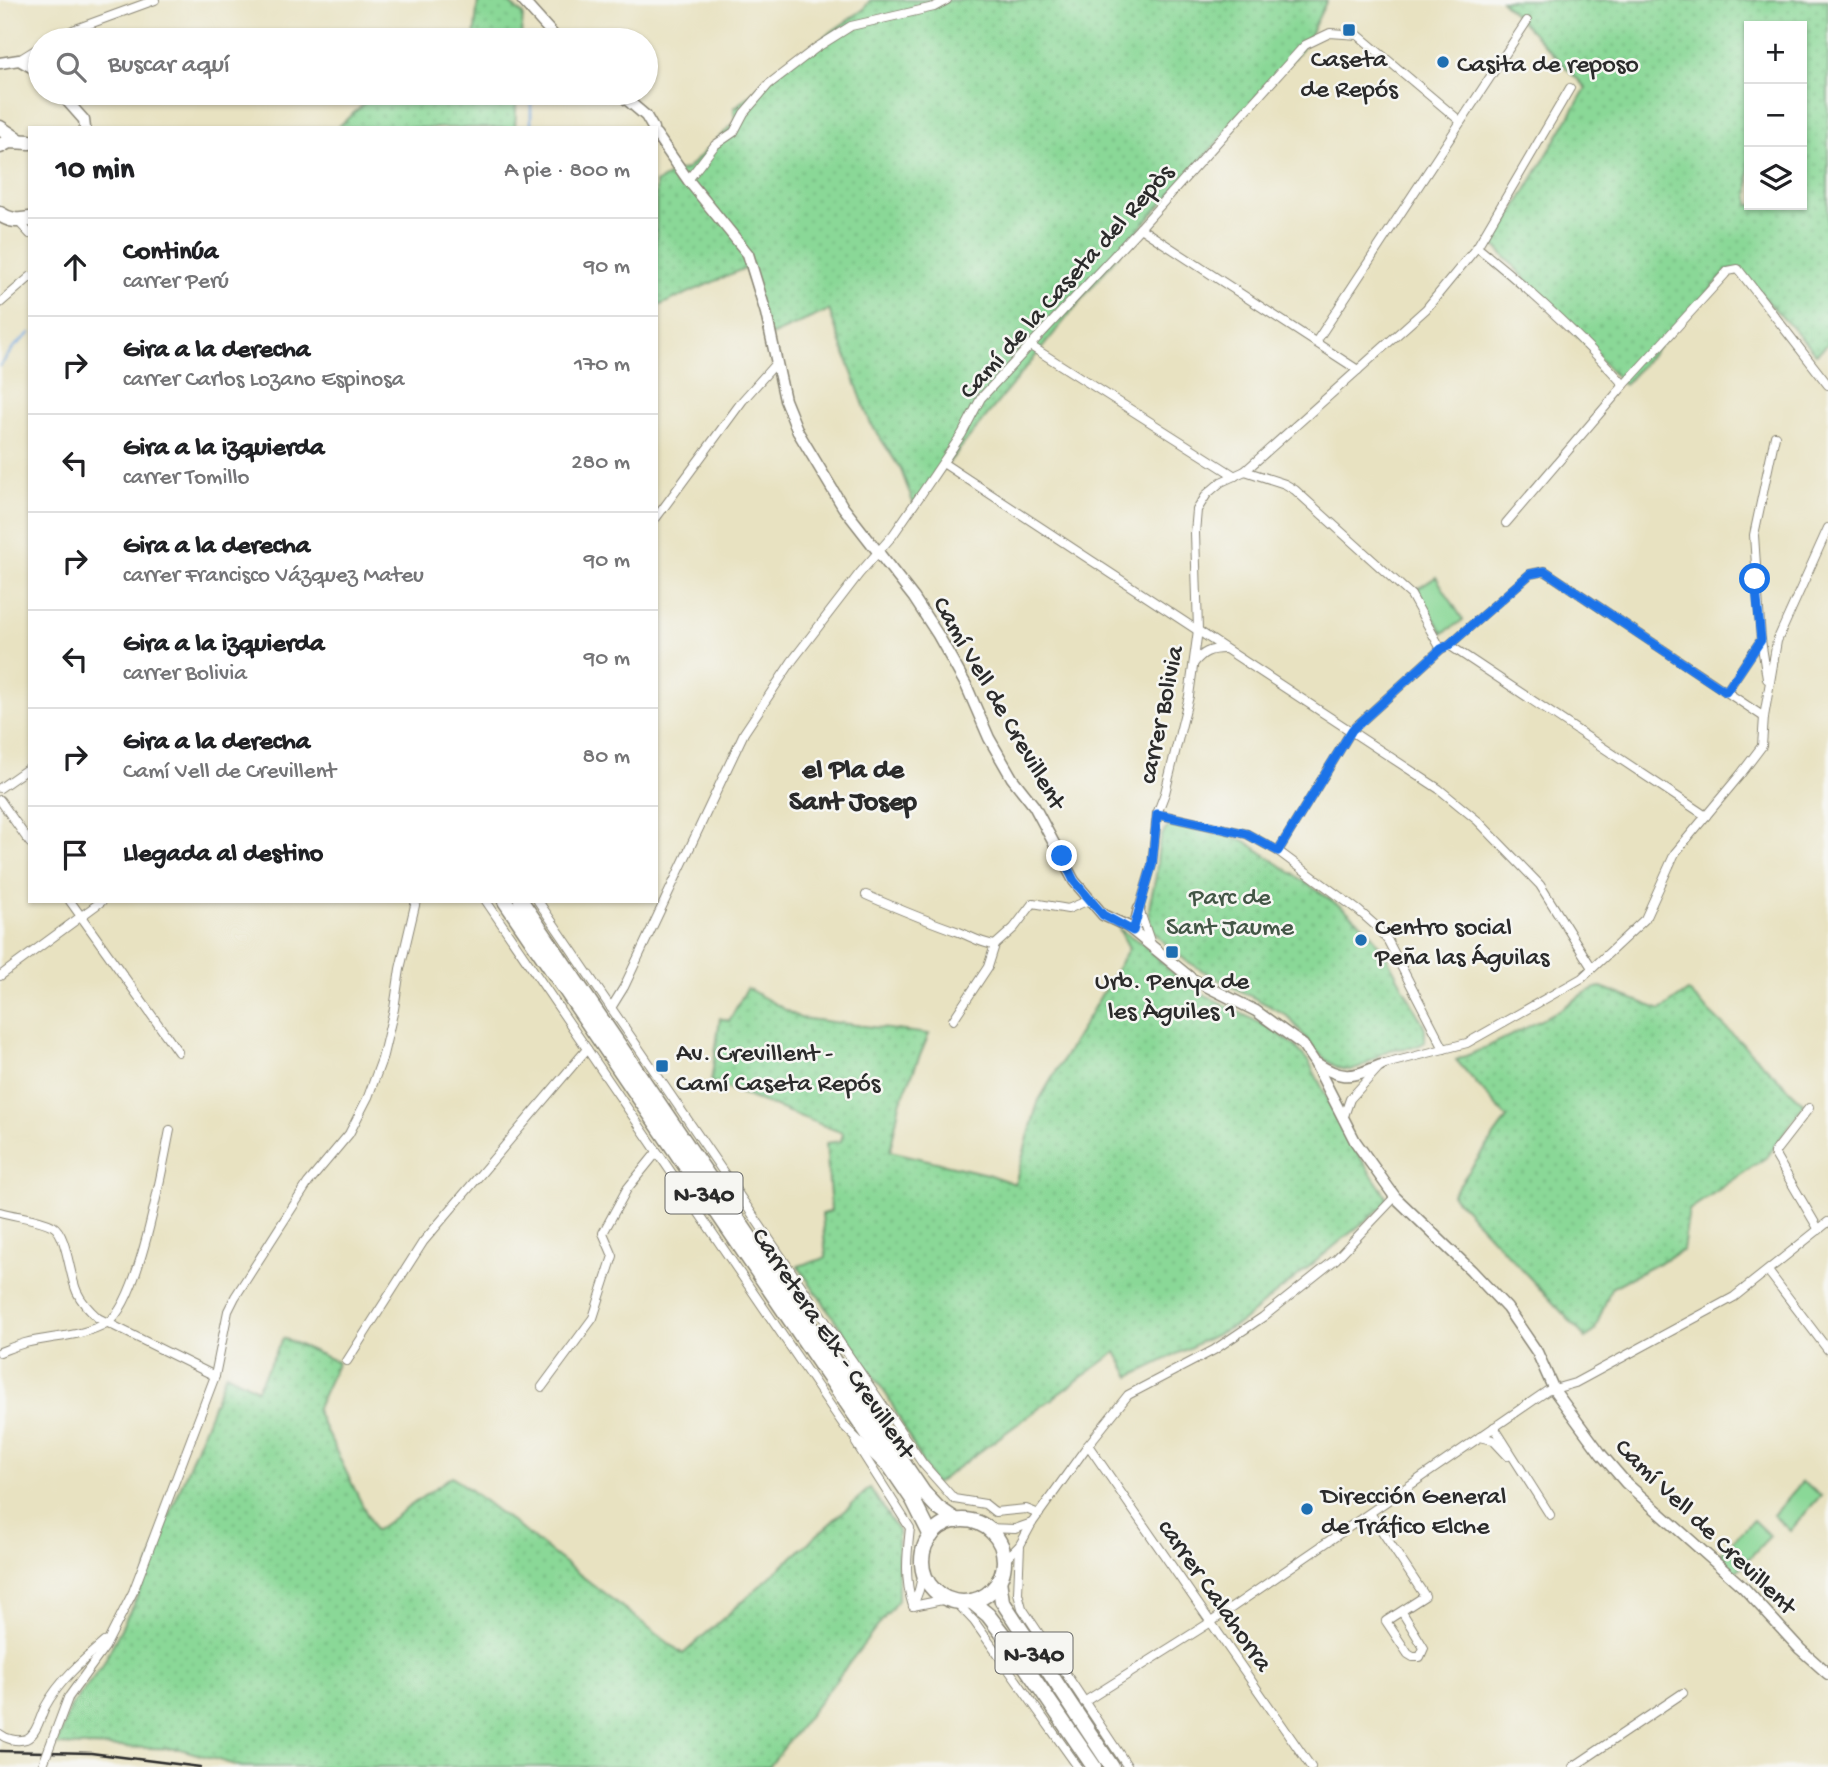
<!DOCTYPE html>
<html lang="es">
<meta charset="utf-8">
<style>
body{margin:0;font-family:"Gochi Hand",sans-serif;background:#f2f2f2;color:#202124}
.controls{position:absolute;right:21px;top:21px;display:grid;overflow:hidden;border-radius:0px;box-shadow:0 2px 5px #0004}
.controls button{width:63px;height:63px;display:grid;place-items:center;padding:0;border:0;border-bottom:2px solid #e0e0e0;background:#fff;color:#202124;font:35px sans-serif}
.stop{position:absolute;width:21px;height:21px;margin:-16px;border:5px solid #1a73e8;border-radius:50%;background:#fff}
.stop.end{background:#1a73e8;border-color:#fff;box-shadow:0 2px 7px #0008}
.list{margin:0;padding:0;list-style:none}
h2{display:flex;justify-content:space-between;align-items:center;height:91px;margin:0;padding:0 28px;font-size:30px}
h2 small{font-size:23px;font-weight:400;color:#757577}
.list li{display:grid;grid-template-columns:46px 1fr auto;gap:21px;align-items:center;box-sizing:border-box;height:98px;padding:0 28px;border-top:2px solid #e0e0e0}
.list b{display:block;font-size:26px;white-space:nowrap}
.list p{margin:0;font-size:23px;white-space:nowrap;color:#757577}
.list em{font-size:23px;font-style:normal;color:#757577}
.icon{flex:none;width:38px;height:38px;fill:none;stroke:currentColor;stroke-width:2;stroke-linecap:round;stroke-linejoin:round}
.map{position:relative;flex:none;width:1828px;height:1767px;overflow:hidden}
.search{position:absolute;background:#fff;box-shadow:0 2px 5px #0004;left:28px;top:28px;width:630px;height:77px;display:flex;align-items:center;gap:18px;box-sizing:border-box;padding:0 24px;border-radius:38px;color:#757577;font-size:26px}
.panel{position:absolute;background:#fff;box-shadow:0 2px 5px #0004;left:28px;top:126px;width:630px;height:777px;border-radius:0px}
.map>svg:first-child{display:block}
</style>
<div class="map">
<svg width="1828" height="1767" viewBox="0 0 1828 1767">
<defs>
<pattern id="grass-dots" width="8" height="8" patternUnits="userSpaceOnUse" patternTransform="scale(1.75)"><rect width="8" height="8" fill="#8ad897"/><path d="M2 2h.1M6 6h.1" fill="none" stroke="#77ba82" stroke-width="1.8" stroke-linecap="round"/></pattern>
</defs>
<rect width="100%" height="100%" fill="#f6f6f2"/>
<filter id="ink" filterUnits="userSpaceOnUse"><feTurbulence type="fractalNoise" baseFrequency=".0143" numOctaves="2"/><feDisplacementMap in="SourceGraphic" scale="14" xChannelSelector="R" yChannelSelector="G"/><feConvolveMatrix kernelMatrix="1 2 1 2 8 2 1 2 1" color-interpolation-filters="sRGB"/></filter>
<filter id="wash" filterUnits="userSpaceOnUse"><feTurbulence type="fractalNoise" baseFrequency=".00686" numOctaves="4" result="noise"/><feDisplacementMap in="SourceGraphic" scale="28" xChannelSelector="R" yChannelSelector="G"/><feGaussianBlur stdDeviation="1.57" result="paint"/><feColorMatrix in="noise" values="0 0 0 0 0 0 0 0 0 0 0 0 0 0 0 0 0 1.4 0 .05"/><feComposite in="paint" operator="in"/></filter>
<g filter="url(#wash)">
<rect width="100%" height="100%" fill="#e8e2c1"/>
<g fill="url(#grass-dots)" stroke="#5a8261" stroke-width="2" fill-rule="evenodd">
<path d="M478,0H506L523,15L521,40H474Z"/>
<path d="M870,0H1327L1305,45L1140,228L914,505L901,470L870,422L829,310L766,338L745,268L656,307V183L675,172L687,169L735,122L734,108L804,51L864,9Z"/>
<path d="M1501,0H1828V344L1816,354L1738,269L1727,271L1624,385L1494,245L1586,88ZM1749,26H1802V205H1749Z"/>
<path d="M376,93H517L515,128H337Z"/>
<path d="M1170,826L1225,835L1245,841L1347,911L1368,929L1386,955L1425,1028V1042C1415,1049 1406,1048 1395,1049C1376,1050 1367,1072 1347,1070C1322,1067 1305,1034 1289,1018C1285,1013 1276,1010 1271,1007C1243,991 1150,952 1149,917C1148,902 1154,890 1156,875C1158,861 1156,834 1170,826Z"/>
<path d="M1119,929L1145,945L1170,971L1203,994L1270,1028L1295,1046L1309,1062L1351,1144L1386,1196L1387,1203L1240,1323L1130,1377L1116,1352L934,1485L888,1397L798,1266L826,1258L822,1214L831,1211L826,1143L841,1141L843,1133L711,1082L720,1018L729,1021L747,988L800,1018L929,1034L900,1103L890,1151L987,1174L1015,1184L1038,1102L1129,948Z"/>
<path d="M1601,987L1661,1010L1688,991L1804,1104L1768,1156L1689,1210L1683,1250L1611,1288L1595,1330L1586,1338L1452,1195L1507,1118L1456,1060C1492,1046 1525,1029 1559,1010C1572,1003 1586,989 1601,987Z"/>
<path d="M283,1338L338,1362L316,1410L375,1531L452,1476L683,1654L870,1488L898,1531V1600L769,1767H242L180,1749L57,1745L70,1708L102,1666L137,1597L226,1373L257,1389Z"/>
</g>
<g fill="#8ad897" stroke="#5a8261" stroke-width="2">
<path d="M1436,577L1463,620L1443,633L1416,590Z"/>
<path d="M1802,1482L1821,1495L1790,1531L1773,1515Z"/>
<path d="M1753,1520L1770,1536L1735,1573L1718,1556Z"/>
</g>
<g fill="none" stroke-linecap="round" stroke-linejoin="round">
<g stroke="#72a7df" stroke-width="2.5">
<path d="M531,40V36"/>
<path d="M531,128V93"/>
<path d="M0,366L14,347L30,333"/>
</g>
</g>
</g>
<g filter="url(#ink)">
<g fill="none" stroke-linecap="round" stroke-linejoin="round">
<g stroke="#8a8676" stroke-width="10">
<g id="minor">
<path d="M53,40L73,30L155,0"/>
<path d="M19,60L40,47"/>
<path d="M688,180L715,145L734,132L744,113L769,84L816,48L851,26L934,7L947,0"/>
<path d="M18,221L30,234"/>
<path d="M1140,228L1358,370"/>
<path d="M1477,247C1530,290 1579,334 1624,385"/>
<path d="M0,303L30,277"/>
<path d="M1316,342L1527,21"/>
<path d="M1029,345L1235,476"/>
<path d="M943,463L1439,789L1478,821L1540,885L1592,968"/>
<path d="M1245,471L1285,484L1295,490L1411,595L1441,649"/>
<path d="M656,518L743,400L776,363"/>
<path d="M1506,523L1624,385L1728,271L1738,269L1828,385"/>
<path d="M1761,640L1767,679"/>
<path d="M1449,645L1706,816"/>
<path d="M1194,663C1203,652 1210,649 1224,649"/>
<path d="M1726,692L1761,640L1754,535L1775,436"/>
<path d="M0,788L30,767"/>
<path d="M0,800L30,843"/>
<path d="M1157,814L1247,834L1278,851L1359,911L1376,926L1388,941L1444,1049"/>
<path d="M1278,851L1352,730L1441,649L1449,645L1530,574L1545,571L1764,717"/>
<path d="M866,895C896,908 927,921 959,932C972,937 980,943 995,945L1014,928L1033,903L1068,909L1089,900"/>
<path d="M70,901L178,1052"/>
<path d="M486,901L845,1427L883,1465"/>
<path d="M538,901L923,1464L954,1499L985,1504L995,1512L1026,1509L1039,1514"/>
<path d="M1151,944L1139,909L1152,865L1157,814L1165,793L1189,696L1198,630L1195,533L1197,510L1207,494L1221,482L1245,471L1426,309L1477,247L1570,88"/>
<path d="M0,976L102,901"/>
<path d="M611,1008L624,987L744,733L792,661L859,574L893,535L922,493L962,434L981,398L1140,228L1305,45L1330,33L1358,35L1460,121"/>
<path d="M953,1020L988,967L995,945"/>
<path d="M1809,1108L1774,1153L1819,1230"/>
<path d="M1343,1119L1350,1099L1381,1065L1467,1043L1582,978L1645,919L1675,853L1740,775L1762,746L1764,717L1777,641L1828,528"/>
<path d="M0,1212C17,1217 38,1218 53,1226C67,1234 69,1275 77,1292C82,1303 89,1310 98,1318L215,1376"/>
<path d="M1768,1271L1828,1350"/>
<path d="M0,1352C8,1349 17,1345 25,1343C53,1336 83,1337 108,1322C139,1303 162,1169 170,1130"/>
<path d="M347,1361L423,1242L587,1049"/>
<path d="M849,1365L863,1394"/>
<path d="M542,1387L593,1318L613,1256L603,1233L627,1189L657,1152"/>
<path d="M1494,1427L1550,1515"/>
<path d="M1480,1437L1493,1440L1508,1456"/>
<path d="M856,1443L910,1528C907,1555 904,1579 913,1606"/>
<path d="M1088,1445L1311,1767"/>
<path d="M1370,1513L1425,1596L1386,1621L1408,1654L1413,1657H1420L1424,1648L1402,1612"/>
<path d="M986,1528L1015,1529L1032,1523"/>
<path d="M1020,1545L1018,1593L1022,1608L1128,1767"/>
<path d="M1003,1562L1020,1545L1032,1523L1088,1445L1128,1395L1214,1350L1263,1317L1336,1259L1395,1197"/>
<path d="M956,1602L974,1621L1078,1767"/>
<path d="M913,1606L919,1590L923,1572"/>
<path d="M913,1606L947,1599"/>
<path d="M68,1698L105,1647L133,1592L215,1376L228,1311L235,1297L308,1183L349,1134L368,1097L382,1059L394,1009L400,969L416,901"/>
<path d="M1084,1702L1211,1622L1547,1391L1575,1383L1734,1297L1828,1222"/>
<path d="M0,1734C6,1739 17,1742 26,1739C37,1734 40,1717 45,1707C59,1681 82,1661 104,1642"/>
<path d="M1573,1767L1683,1693"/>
</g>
</g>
<g stroke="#8a8676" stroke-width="13">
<g id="tertiary">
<path d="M522,0L558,40"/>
<path d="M0,63L19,60L40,72"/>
<path d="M60,93L84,120L85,128"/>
<path d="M619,93L646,116L653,128"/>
<path d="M656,134L688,180L748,254L766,313L785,400L798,432L843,507L914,598L938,635L966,685L989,738L1012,778L1034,806L1074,881L1103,915L1127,926L1192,979L1256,1011L1303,1045L1315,1063L1355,1141L1395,1197L1471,1270L1507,1308L1537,1352L1554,1390L1601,1454L1626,1483L1744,1588L1800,1649L1828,1674"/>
<path d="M1134,931L1139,909"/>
<path d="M1316,1063C1343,1081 1352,1077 1381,1065"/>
</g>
</g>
<g stroke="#8a8676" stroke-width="17">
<g id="trunk">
<path d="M0,128L18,140"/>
<path d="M0,146L9,141L30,142"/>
<path d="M0,214C10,221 18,221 30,219"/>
<path d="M505,901L913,1500L931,1536"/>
<path d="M521,901L923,1492L938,1508L957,1521"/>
<circle cx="963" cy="1561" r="41"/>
<path d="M999,1580L1002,1601L1112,1767"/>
<path d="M971,1601L988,1615L1008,1641L1094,1767"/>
</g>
</g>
<use href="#minor" stroke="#fff" stroke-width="8"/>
<use href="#tertiary" stroke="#fff" stroke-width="10"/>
<use href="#trunk" stroke="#fff" stroke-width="14"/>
<path stroke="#2b2b2b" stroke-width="2.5" d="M0,1751L91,1753L200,1767"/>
<g stroke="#8a8676" stroke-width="10" stroke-linecap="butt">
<path id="minor-bridge" d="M42,1767L68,1698"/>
</g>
<use href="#minor-bridge" stroke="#fff" stroke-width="8"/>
</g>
</g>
<g fill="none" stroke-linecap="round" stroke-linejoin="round" filter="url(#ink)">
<path stroke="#1a73e8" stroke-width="9" d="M1062,856L1074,881L1103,915L1133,931L1152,865L1157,814L1247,834L1278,851L1352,730L1441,649L1449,645L1530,574L1545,571L1726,692L1761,640L1755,579"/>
</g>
<g fill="#1f6fb2" stroke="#f6f6f2" stroke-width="2.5">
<rect x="1342" y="23" width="14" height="14" rx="3.5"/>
<circle cx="1443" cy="62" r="7"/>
<circle cx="1361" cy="940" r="7"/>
<rect x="1165" y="945" width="14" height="14" rx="3.5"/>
<rect x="655" y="1059" width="14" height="14" rx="3.5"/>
<circle cx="1307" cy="1509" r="7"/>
</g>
<g text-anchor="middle" stroke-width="5" stroke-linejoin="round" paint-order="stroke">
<g fill="#f6f6f2" stroke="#686867" stroke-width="2">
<rect x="665.5" y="1172.5" width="77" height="41" rx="5"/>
<rect x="995.5" y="1632.5" width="77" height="41" rx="5"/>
</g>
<g font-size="24" font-weight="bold" fill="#2b2b2b">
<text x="704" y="1201">N-340</text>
<text x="1034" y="1661">N-340</text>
</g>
<g font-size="26" fill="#2b2b2b" stroke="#f6f6f2" text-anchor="start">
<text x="1349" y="66" text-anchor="middle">Caseta<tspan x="1349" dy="30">de Repós</tspan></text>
<text x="1457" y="71">Casita de reposo</text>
<text x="1375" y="934">Centro social<tspan x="1375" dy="30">Peña las Águilas</tspan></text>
<text x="1172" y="988" text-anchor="middle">Urb. Penya de<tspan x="1172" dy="30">les Àguiles 1</tspan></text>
<text x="676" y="1060">Av. Crevillent -<tspan x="676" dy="30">Camí Caseta Repós</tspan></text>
<text x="1321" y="1503">Dirección General<tspan x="1321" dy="30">de Tráfico Elche</tspan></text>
</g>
<g font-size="26" fill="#2b2b2b" stroke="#f6f6f2">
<text transform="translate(1065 280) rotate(-48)" y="9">Camí de la Caseta del Repòs</text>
<text transform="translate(1001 702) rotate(60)" y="9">Camí Vell de Crevillent</text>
<text transform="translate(1159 714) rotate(-78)" y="9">carrer Bolivia</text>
<text transform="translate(835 1342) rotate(56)" y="9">Carretera Elx - Crevillent</text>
<text transform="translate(1707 1525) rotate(44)" y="9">Camí Vell de Crevillent</text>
<text transform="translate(1217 1594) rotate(55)" y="9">carrer Calahorra</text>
</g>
<g font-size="26" fill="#435646" stroke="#f6f6f2">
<text x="1230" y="904">Parc de<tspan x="1230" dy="30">Sant Jaume</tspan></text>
</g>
<g font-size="28" font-weight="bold" fill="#2b2b2b" stroke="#f6f6f2">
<text x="853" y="777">el Pla de<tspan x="853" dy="32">Sant Josep</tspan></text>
</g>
</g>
</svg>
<div class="controls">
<button>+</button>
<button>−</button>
<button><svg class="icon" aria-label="layers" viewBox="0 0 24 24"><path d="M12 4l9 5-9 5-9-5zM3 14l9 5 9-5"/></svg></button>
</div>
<div class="stop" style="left:1755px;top:579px"></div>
<div class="stop end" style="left:1062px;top:856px"></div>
<div class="search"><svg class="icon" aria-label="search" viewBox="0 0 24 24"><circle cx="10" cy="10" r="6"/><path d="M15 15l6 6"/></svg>Buscar aquí</div>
<section class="panel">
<h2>10 min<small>A pie · 800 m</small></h2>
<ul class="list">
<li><svg class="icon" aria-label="ahead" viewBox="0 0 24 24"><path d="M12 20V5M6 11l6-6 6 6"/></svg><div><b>Continúa</b><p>carrer Perú</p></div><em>90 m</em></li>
<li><svg class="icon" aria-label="right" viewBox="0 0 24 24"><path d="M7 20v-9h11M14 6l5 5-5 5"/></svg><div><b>Gira a la derecha</b><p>carrer Carlos Lozano Espinosa</p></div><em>170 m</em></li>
<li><svg class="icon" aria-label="left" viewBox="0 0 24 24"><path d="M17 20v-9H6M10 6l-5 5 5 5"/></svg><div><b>Gira a la izquierda</b><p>carrer Tomillo</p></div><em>280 m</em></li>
<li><svg class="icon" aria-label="right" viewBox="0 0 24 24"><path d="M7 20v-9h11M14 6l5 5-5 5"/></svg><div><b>Gira a la derecha</b><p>carrer Francisco Vázquez Mateu</p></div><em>90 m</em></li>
<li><svg class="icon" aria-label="left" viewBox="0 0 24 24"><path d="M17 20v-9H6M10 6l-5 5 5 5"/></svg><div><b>Gira a la izquierda</b><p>carrer Bolivia</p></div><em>90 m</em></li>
<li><svg class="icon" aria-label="right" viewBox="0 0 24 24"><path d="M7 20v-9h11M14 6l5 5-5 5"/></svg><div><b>Gira a la derecha</b><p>Camí Vell de Crevillent</p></div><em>80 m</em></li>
<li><svg class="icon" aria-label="arrive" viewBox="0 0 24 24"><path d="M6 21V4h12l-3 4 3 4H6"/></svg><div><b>Llegada al destino</b></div></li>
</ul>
</section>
</div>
